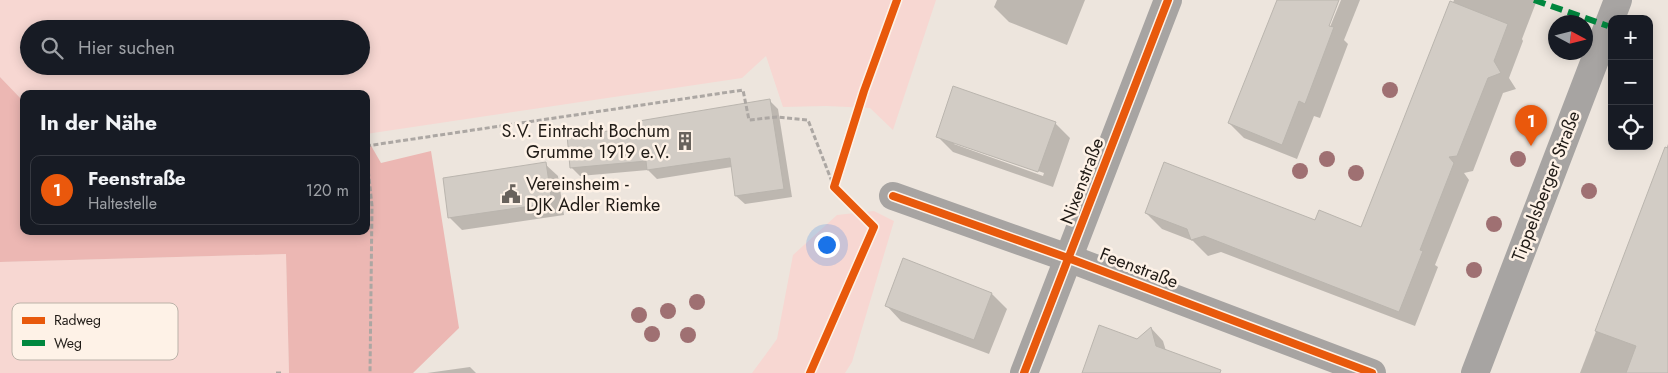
<!DOCTYPE html>
<html lang="de">
<meta charset="utf-8">
<style>
body{margin:0;font-family:Jost,sans-serif;background:#242831;color:#f1f3f6}
.controls{position:absolute;right:15px;top:15px;display:grid;overflow:hidden;border-radius:10px;box-shadow:0 2px 12px #0003}
.controls button{width:45px;height:45px;display:grid;place-items:center;padding:0;border:0;border-bottom:1px solid #363941;background:#171b24;color:#f1f3f6;font:25px sans-serif}
.compass{position:absolute;left:1548px;top:15px;width:45px;height:45px;border-radius:50%;background:#171b24;box-shadow:0 2px 12px #0003;rotate:97deg}
.you{position:absolute;left:826px;top:244px;width:18px;height:18px;margin:-12px;border:4px solid #fff;border-radius:50%;background:#1a73e8;box-shadow:0 0 0 8px #1a73e833}
.badge{display:grid;place-items:center;width:32px;height:32px;border-radius:50%;background:#ea580c;color:#fff;font-size:16px;font-weight:700}
.pin{position:absolute;translate:-50% -41px;filter:drop-shadow(0 1px 2px #0008)}
.pin::after{content:'';position:absolute;top:26px;width:18px;height:15px;background:inherit;clip-path:polygon(0 0,100% 0,50% 100%)}
.list{margin:0;padding:0;list-style:none}
h2{display:flex;justify-content:space-between;align-items:center;height:65px;margin:0;padding:0 20px;font-size:21px}
h2 small{font-size:16px;font-weight:400;color:#9ea1a6}
.list li{display:grid;grid-template-columns:32px 1fr auto;gap:15px;align-items:center;box-sizing:border-box;height:70px;margin:0 10px 10px;padding:0 10px;border:1px solid #363941;border-radius:10px}
.list b{display:block;font-size:19px;white-space:nowrap}
.list p{margin:0;font-size:16px;white-space:nowrap;color:#9ea1a6}
.list em{font-size:16px;font-style:normal;color:#9ea1a6}
.icon{flex:none;width:28px;height:28px;fill:none;stroke:currentColor;stroke-width:2;stroke-linecap:round;stroke-linejoin:round}
.map{position:relative;flex:none;width:1668px;height:373px;overflow:hidden}
.search{position:absolute;background:#171b24;box-shadow:0 2px 12px #0003;left:20px;top:20px;width:350px;height:55px;display:flex;align-items:center;gap:12px;box-sizing:border-box;padding:0 18px;border-radius:28px;color:#9ea1a6;font-size:19px}
.panel{position:absolute;background:#171b24;box-shadow:0 2px 12px #0003;left:20px;top:90px;width:350px;height:145px;border-radius:10px}
.map>svg:first-child{display:block}
</style>
<div class="map">
<svg width="1668" height="373" viewBox="0 0 1668 373">
<rect width="100%" height="100%" fill="#ede5dd"/>
<g fill="#f7d7d2" fill-rule="evenodd">
<path d="M0,0H936L893,130L870,108L826,106L783,107L766,56L742,78L366,134V94H24V102L0,77ZM29,29H361V66H29Z"/>
<path d="M874,211L894,221L852,362L845,373H752L777,339L793,255L837,215Z"/>
<path d="M286,254L289,373H0V262Z"/>
</g>
<path fill="#ecb7b3" d="M0,77L24,102V231H366V137L381,163L431,151L459,328L413,373H289L286,254L0,262Z"/>
<g fill="#0003" fill-rule="evenodd">
<path d="M997,0H1085L1067,45L1009,22L994,7Z"/>
<path d="M1279,0H1338L1325,31L1328,32L1341,0H1360L1344,40L1348,44L1320,118L1314,116L1297,159L1244,138L1229,123Z"/>
<path d="M1454,0H1537L1522,39L1523,41L1509,78L1516,89L1503,93L1473,171L1464,173L1469,180L1435,265L1438,267L1415,326L1221,252L1208,256L1193,241L1162,229L1146,213L1316,222L1362,228Z"/>
<path d="M769,100L778,109L792,197L745,204L736,196L732,167L657,179L648,170L580,176L571,167L641,129Z"/>
<path d="M1055,123L1070,138L1053,187L953,152L937,136ZM954,142L1044,173L1043,176L954,144Z"/>
<path d="M1668,144V373H1580Z"/>
<path d="M545,164L558,176L564,215L462,230L450,218L444,179Z"/>
<path d="M904,260L992,294L1007,309L989,354L901,321L886,305Z"/>
<path d="M1151,328L1163,341L1166,351L1204,373H1083L1138,340Z"/>
<path d="M470,367L476,373H427Z"/>
</g>
<g fill="#d2ccc5" stroke="#bab5ae">
<path d="M1277,0H1339L1329,26L1334,27L1305,104L1299,101L1282,145L1228,123Z"/>
<path d="M1450,1L1508,24L1494,61L1501,73L1488,78L1457,156L1449,157L1454,163L1420,250L1423,251L1399,312L1204,236L1191,240L1187,229L1145,213L1164,162L1315,220L1319,210L1361,227Z"/>
<path d="M953,86L1056,122L1038,172L936,137Z"/>
<path d="M770,99L784,189L735,196L730,158L647,170L646,161L570,168L567,135L640,128L639,121Z"/>
<path d="M1665,147L1668,148V373H1626L1636,346L1595,331Z"/>
<path d="M546,162L552,203L448,218L443,178Z"/>
<path d="M903,258L992,293L974,340L885,306Z"/>
<path d="M1099,325L1137,339L1151,327L1156,346L1221,370L1220,373H1082Z"/>
</g>
<g fill="none" stroke-linecap="round" stroke-linejoin="round">
<g stroke="#aca7a3" stroke-width="3" stroke-dasharray="5 2.5" stroke-linecap="butt">
<path d="M366,146L743,90L749,120L777,117L808,120L834,187"/>
<path d="M366,149L372,206L370,373"/>
<path d="M276,373H281"/>
</g>
<g stroke="#a7a4a2" stroke-width="28">
<path d="M893,196L1068,258L1372,373"/>
<path d="M1024,373L1168,0"/>
<path d="M1475,373L1618,0"/>
</g>
<path stroke="#00873e" stroke-width="6" stroke-dasharray="12 6" stroke-linecap="butt" d="M1534,0L1608,26"/>
<g stroke="#fef2e7" stroke-width="11">
<g id="cycleway">
<path d="M893,196L1068,258L1372,373"/>
<path d="M810,373L874,227L834,187L864,91L897,0"/>
<path d="M1024,373L1168,0"/>
</g>
</g>
<use href="#cycleway" stroke="#e8590c" stroke-width="8"/>
</g>
<g fill="#9f7072">
<circle cx="1390" cy="90" r="8"/>
<circle cx="1327" cy="159" r="8"/>
<circle cx="1518" cy="159" r="8"/>
<circle cx="1300" cy="171" r="8"/>
<circle cx="1356" cy="173" r="8"/>
<circle cx="1589" cy="191" r="8"/>
<circle cx="1494" cy="224" r="8"/>
<circle cx="1474" cy="270" r="8"/>
<circle cx="697" cy="302" r="8"/>
<circle cx="668" cy="311" r="8"/>
<circle cx="639" cy="315" r="8"/>
<circle cx="652" cy="334" r="8"/>
<circle cx="688" cy="335" r="8"/>
</g>
<defs>
<g id="building-bare" transform="scale(1.5)"><path d="M-4-6H4V6H1V3H-1V6H-4ZM-2.5-4.3h1.7v1.8h-1.7ZM.8-4.3h1.7v1.8H.8ZM-2.5-1h1.7V.8h-1.7ZM.8-1h1.7V.8H.8Z" fill="#68625c" stroke="#fef2e7" stroke-width="2.5" paint-order="stroke"/></g>
<g id="civic-bare" transform="scale(1.5)"><path d="M-.6-6.5H3V-4.5H.6V-3L4-1V1h2V6H-6V1h2V-1L-.6-3ZM-1.2 2.5V6h2.4V2.5Z" fill="#68625c" stroke="#fef2e7" stroke-width="2.5" paint-order="stroke"/></g>
</defs>
<g fill-rule="evenodd">
<use href="#building-bare" x="685" y="141"/>
<use href="#civic-bare" x="511" y="194"/>
</g>
<g text-anchor="middle" stroke-width="5" stroke-linejoin="round" paint-order="stroke">
<g font-size="18" fill="#201b16" stroke="#fef2e7" text-anchor="end">
<text x="670" y="137">S.V. Eintracht Bochum<tspan x="670" dy="21">Grumme 1919 e.V.</tspan></text>
<text x="526" y="190" text-anchor="start">Vereinsheim -<tspan x="526" dy="21">DJK Adler Riemke</tspan></text>
</g>
<g font-size="18" fill="#201b16" stroke="#fef2e7">
<text transform="translate(1082 181) rotate(-69)" y="6">Nixenstraße</text>
<text transform="translate(1546 186) rotate(-69)" y="6">Tippelsberger Straße</text>
<text transform="translate(1139 268) rotate(21)" y="6">Feenstraße</text>
</g>
</g>
<rect x="12" y="303" width="166" height="57" rx="8" fill="#fef2e7" stroke="#bbb2a8" stroke-width="1"/>
<rect x="22" y="317" width="23" height="7" fill="#e8590c"/>
<rect x="22" y="340" width="23" height="6" fill="#00873e"/>
<g font-size="14" fill="#201b16">
<text x="54" y="325">Radweg</text>
<text x="54" y="348">Weg</text>
</g>
</svg>
<div class="controls">
<button>+</button>
<button>−</button>
<button><svg class="icon" aria-label="locate" viewBox="0 0 24 24"><circle cx="12" cy="12" r="6"/><path d="M12 2v4M12 18v4M2 12h4M18 12h4"/></svg></button>
</div>
<svg class="compass" viewBox="-18 -18 36 36"><path d="M0-13l5 13h-10z" fill="#e53935"/><path d="M0 13l5-13h-10z" fill="#9ea1a6"/></svg>
<div class="you"></div>
<div class="pin badge" style="left:1531px;top:146px">1</div>
<div class="search"><svg class="icon" aria-label="search" viewBox="0 0 24 24"><circle cx="10" cy="10" r="6"/><path d="M15 15l6 6"/></svg>Hier suchen</div>
<section class="panel">
<h2>In der Nähe<small></small></h2>
<ul class="list">
<li><span class="badge">1</span><div><b>Feenstraße</b><p>Haltestelle</p></div><em>120 m</em></li>
</ul>
</section>
</div>
